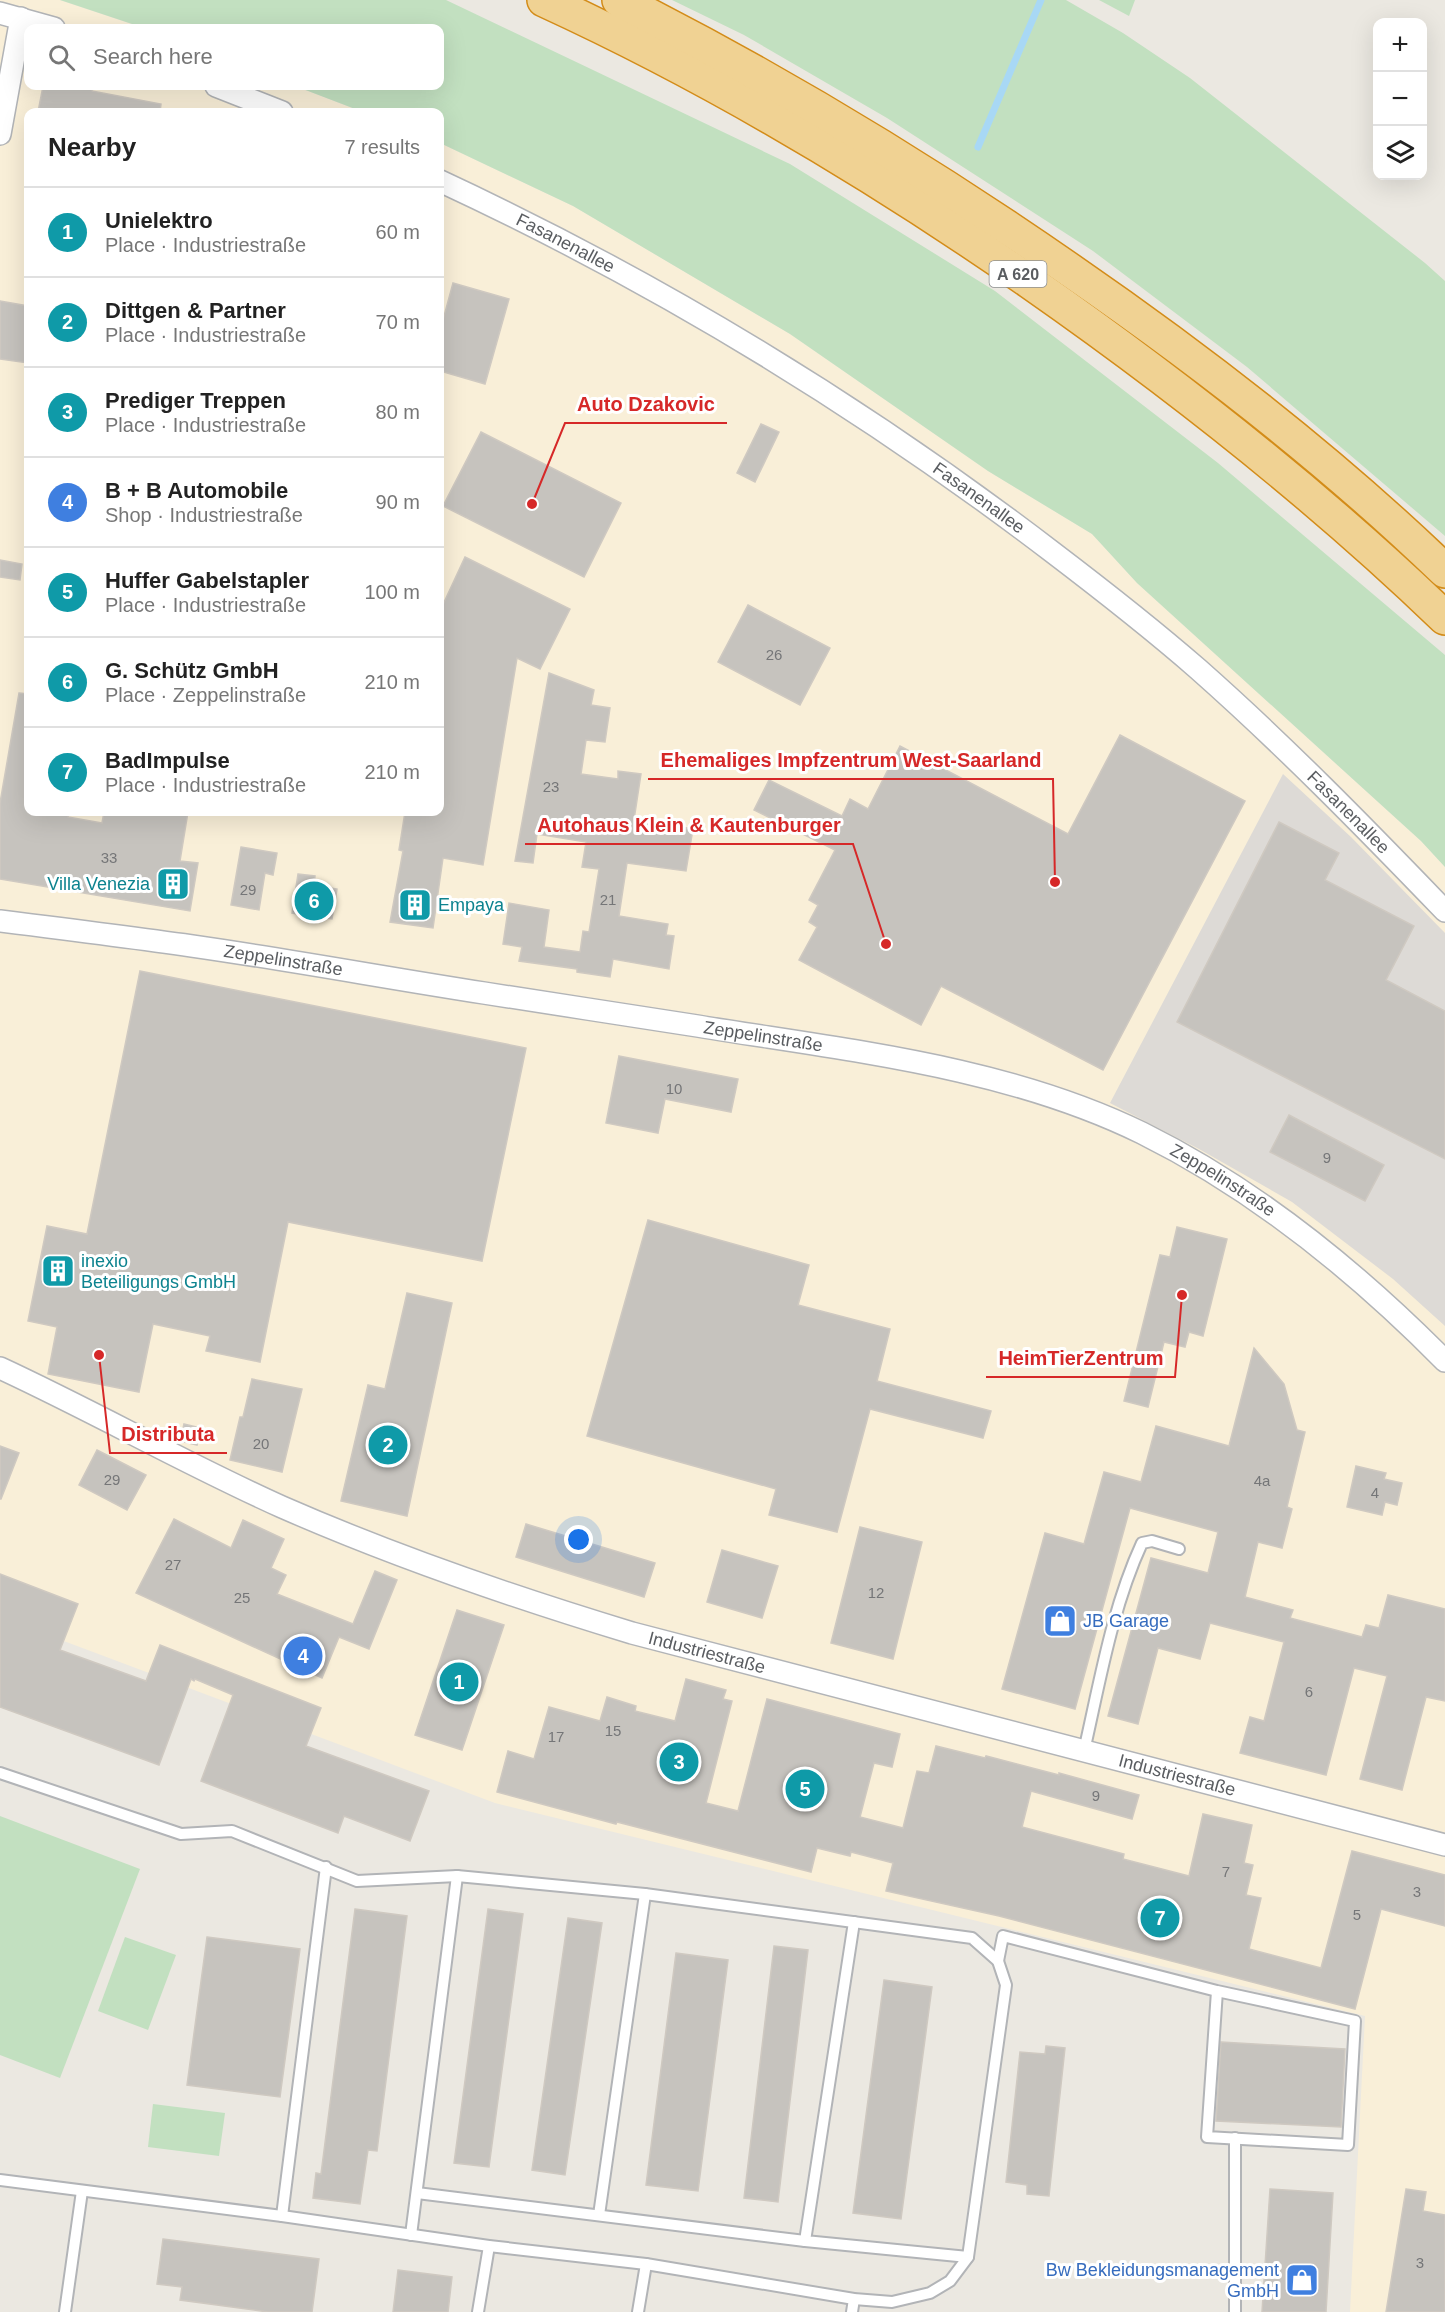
<!DOCTYPE html>
<meta charset="utf-8">
<style>
body{margin:0;font-family:Arial,sans-serif;background:#f2f2f2;color:#222}
.controls{position:absolute;right:18px;top:18px;display:grid;overflow:hidden;border-radius:12px;box-shadow:0 6px 24px #0002}
.controls button{width:54px;height:54px;display:grid;place-items:center;padding:0;border:0;border-bottom:2px solid #e0e0e0;background:#fff;color:#222;font:30px sans-serif}
.you{position:absolute;left:579px;top:1540px;width:21px;height:21px;margin:-15px;border:4px solid #fff;border-radius:50%;background:#1a73e8;box-shadow:0 0 0 9px #1a73e833}
.badge{display:grid;place-items:center;width:39px;height:39px;border-radius:50%;background:#d93025;color:#fff;font-size:20px;font-weight:700}
.pin{position:absolute;translate:-50% -50%;border:3px solid #fff;box-shadow:0 2px 6px #0006}
.list{margin:0;padding:0;list-style:none}
h2{display:flex;justify-content:space-between;align-items:center;height:78px;margin:0;padding:0 24px;font-size:26px}
h2 small{font-size:20px;font-weight:400;color:#767676}
.list li{display:grid;grid-template-columns:39px 1fr auto;gap:18px;align-items:center;box-sizing:border-box;height:90px;padding:0 24px;border-top:2px solid #e0e0e0}
.list b{display:block;font-size:22px;white-space:nowrap}
.list p{margin:0;font-size:20px;white-space:nowrap;color:#767676}
.list em{font-size:20px;font-style:normal;color:#767676}
.icon{flex:none;width:33px;height:33px;fill:none;stroke:currentColor;stroke-width:2;stroke-linecap:round;stroke-linejoin:round}
.map{position:relative;flex:none;width:1445px;height:2312px;overflow:hidden}
.search{position:absolute;background:#fff;box-shadow:0 6px 24px #0002;left:24px;top:24px;width:420px;height:66px;display:flex;align-items:center;gap:15px;box-sizing:border-box;padding:0 21px;border-radius:12px;color:#767676;font-size:22px}
.panel{position:absolute;background:#fff;box-shadow:0 6px 24px #0002;left:24px;top:108px;width:420px;height:708px;border-radius:12px}
.map>svg:first-child{display:block}
</style>
<div class="map">
<svg width="1445" height="2312" viewBox="0 0 1445 2312">
<rect width="100%" height="100%" fill="#ebe8e1"/>
<path fill="#f9efd8" d="M0,0H60L144,28H28V86H295L363,112H28V812H440V143L573,206L790,334L988,471L1092,534L1137,583L1421,841L1445,867V2312H1350L1365,2016L495,1803L0,1617Z"/>
<path fill="#dddad6" d="M1283,774L1351,837L1445,933V1326L1393,1279L1292,1202L1199,1149L1110,1103Z"/>
<g fill="#c2e0c0">
<path d="M60,0H446L790,164L995,291L1218,463L1445,655V867L1421,841L1137,583L1092,534L988,471L790,334L573,206L440,143V112H363L295,86H440V28H144Z"/>
<path d="M672,0H1066L1123,33L1190,78L1425,263L1445,281V536L1247,367L1093,251L887,118L744,35Z"/>
<path d="M1099,0H1135L1129,16Z"/>
<path d="M0,1816L140,1869L60,2078L0,2055Z"/>
<path d="M125,1937L176,1955L148,2030L98,2011Z"/>
<path d="M153,2104L225,2113L219,2156L148,2147Z"/>
</g>
<g fill="none" stroke-linecap="round" stroke-linejoin="round">
<path stroke="#a8d8f5" stroke-width="7" d="M978,147L1041,0"/>
</g>
<g fill="#c6c3be" stroke="#cfc9c1" stroke-width="1.5">
<path d="M43,86L92,87V91L161,104L160,112H38Z"/>
<path d="M453,283L509,299L485,384L440,371V331Z"/>
<path d="M0,301L28,306V363L0,359Z"/>
<path d="M761,424L779,432L755,482L737,473Z"/>
<path d="M481,432L621,503L584,577L443,506Z"/>
<path d="M465,557L570,609L540,669L517,658L483,865L443,858L433,928L390,922L403,851L399,850L405,812H440V611Z"/>
<path d="M0,560L22,564L20,580L0,577Z"/>
<path d="M748,605L830,648L800,705L718,662Z"/>
<path d="M549,673L594,690L591,705L610,708L605,742L586,740L581,774L618,779V771L641,774L634,820L693,829L686,871L627,863L619,916L668,924L666,935L674,936L669,969L613,959L610,977L577,972V969L519,961L522,947L503,944L509,903L549,910L544,947L580,952L583,931L589,932L599,869L582,867L586,842L537,834L533,863L515,861Z"/>
<path d="M19,693L28,694V812H69L68,817L102,823L104,812H188L180,861L198,863L190,911L0,879V803Z"/>
<path d="M1120,735L1245,801L1103,1070L941,986L921,1025L799,960L817,927L809,922L818,905L809,900L835,850L754,810L769,780L842,816L850,799L868,809L900,746L1068,834Z"/>
<path d="M1279,822L1339,853L1325,880L1414,926L1386,980L1445,1011V1159L1177,1022Z"/>
<path d="M241,847L277,853L273,875L265,873L259,910L231,905Z"/>
<path d="M298,874L315,876L314,885L337,889L332,919L292,913Z"/>
<path d="M140,971L526,1048L482,1261L288,1222L260,1362L206,1351L210,1336L153,1324L139,1392L48,1374L57,1327L28,1321L47,1226L87,1234Z"/>
<path d="M619,1056L738,1079L731,1112L665,1099L658,1133L606,1123Z"/>
<path d="M1289,1115L1384,1165L1365,1201L1270,1152Z"/>
<path d="M648,1220L809,1265L798,1305L890,1329L877,1381L991,1411L983,1438L870,1409L837,1532L769,1515L776,1489L587,1436Z"/>
<path d="M1177,1227L1227,1239L1203,1336L1189,1332L1185,1347L1164,1342L1148,1407L1124,1401L1160,1255L1170,1257Z"/>
<path d="M407,1293L452,1303L407,1516L341,1501L368,1385L385,1389Z"/>
<path d="M1254,1348L1284,1384L1297,1430L1305,1432L1287,1507L1292,1509L1282,1548L1258,1542L1245,1597L1293,1610L1290,1618L1362,1637L1366,1625L1379,1628L1388,1595L1445,1609V1701L1426,1697L1402,1790L1360,1779L1387,1676L1354,1668L1326,1775L1240,1753L1250,1717L1264,1721L1284,1642L1210,1623L1200,1659L1158,1648L1138,1724L1108,1716L1151,1558L1208,1573L1218,1532L1130,1508L1075,1709L1002,1689L1045,1533L1084,1544L1104,1472L1141,1482L1156,1426L1229,1446Z"/>
<path d="M252,1379L302,1389L282,1472L230,1460L240,1417H243Z"/>
<path d="M184,1424L201,1428L197,1445L180,1441Z"/>
<path d="M0,1446L19,1453L1,1499H0Z"/>
<path d="M97,1450L146,1475L127,1510L79,1485Z"/>
<path d="M1356,1466L1386,1473L1384,1479L1402,1483L1397,1505L1385,1502L1382,1515L1347,1507Z"/>
<path d="M174,1519L231,1548L243,1520L284,1539L271,1568L286,1575L277,1594L353,1624L375,1571L397,1580L369,1649L339,1637L322,1678L136,1593Z"/>
<path d="M526,1524L655,1563L644,1597L516,1557Z"/>
<path d="M860,1527L922,1542L893,1659L831,1643Z"/>
<path d="M722,1550L778,1566L762,1618L707,1602Z"/>
<path d="M0,1574L78,1604L60,1650L146,1681L160,1645L321,1708L306,1746L429,1791L410,1841L344,1816L338,1833L201,1781L233,1695L195,1679L194,1681L191,1679L159,1765L0,1707Z"/>
<path d="M457,1610L504,1625L462,1750L415,1735Z"/>
<path d="M686,1679L726,1690L723,1699L732,1701L706,1803L738,1811L767,1699L900,1734L892,1767L874,1763L860,1817L903,1828L917,1771L929,1773L936,1746L985,1758L986,1756L1059,1775V1773L1139,1795L1132,1819L1031,1791L1022,1827L1124,1854L1123,1859L1189,1876L1203,1814L1252,1825L1244,1863L1253,1865L1246,1895L1261,1898L1249,1949L1321,1968L1352,1851L1445,1875V1926L1381,1909L1355,2009L999,1916L886,1891L893,1863L851,1852L850,1856L817,1848L811,1872L617,1822L616,1824L497,1792L508,1751L534,1759L549,1707L600,1721L607,1697L636,1706L635,1711L675,1721Z"/>
<path d="M355,1909L407,1916L377,2151L368,2150L360,2204L313,2198L316,2173L321,2174Z"/>
<path d="M488,1909L523,1914L489,2167L454,2163Z"/>
<path d="M568,1918L602,1923L565,2175L532,2170Z"/>
<path d="M207,1937L300,1949L280,2097L187,2085Z"/>
<path d="M774,1946L808,1950L778,2202L744,2198Z"/>
<path d="M676,1953L728,1960L698,2191L646,2185Z"/>
<path d="M884,1980L932,1987L901,2219L853,2213Z"/>
<path d="M1221,2042L1345,2049L1341,2127L1216,2121Z"/>
<path d="M1046,2046L1065,2048L1049,2196L1027,2194V2185L1006,2182L1020,2052L1045,2054Z"/>
<path d="M1270,2189L1333,2193L1326,2312H1262Z"/>
<path d="M1406,2189L1426,2192L1423,2211L1445,2215V2312H1386Z"/>
<path d="M163,2239L319,2259L312,2312H268L180,2300L182,2287L157,2284Z"/>
<path d="M398,2270L452,2277L448,2312H393Z"/>
</g>
<g fill="none" stroke-linecap="round" stroke-linejoin="round">
<g stroke="#b2b4b7" stroke-width="14">
<g id="service">
<path d="M1084,1751C1100,1681 1112,1608 1142,1543L1152,1541L1179,1549"/>
<path d="M0,1773L181,1834L232,1831L357,1881L457,1876L645,1894L972,1938L998,1961L1006,1985L968,2257L950,2281L930,2293L892,2302L854,2299L646,2264L489,2246L282,2216L0,2180"/>
<path d="M854,1922L805,2241L968,2257"/>
<path d="M998,1961L1003,1936L1217,1991L1355,2021L1348,2145L1207,2137L1217,1991"/>
<path d="M1235,2138V2312"/>
<path d="M417,2193L805,2241"/>
<path d="M599,2215L645,1894"/>
<path d="M282,2216L326,1867"/>
<path d="M411,2235L457,1876"/>
<path d="M65,2312L82,2191"/>
<path d="M478,2312L489,2246"/>
<path d="M638,2312L646,2264"/>
<path d="M852,2312L854,2299"/>
</g>
</g>
<g stroke="#b2b4b7" stroke-width="24">
<g id="minor">
<path d="M0,13L54,28"/>
<path d="M216,86L282,112"/>
<path d="M0,134L21,18"/>
<path id="s1" d="M440,181C657,282 861,406 1051,551C1101,589 1151,628 1198,669C1284,745 1365,828 1445,911"/>
<path id="s2" d="M0,921C64,929 128,937 192,946C290,960 387,978 484,993C553,1004 622,1014 691,1025C842,1050 1003,1065 1142,1133C1257,1190 1356,1271 1445,1361"/>
<path id="s3" d="M0,1368C95,1412 186,1464 282,1507C396,1557 513,1597 632,1633L1445,1845"/>
</g>
</g>
<g stroke="#d38c19" stroke-width="36">
<g id="motorway">
<path d="M544,0C714,78 876,175 1030,282C1176,384 1316,494 1445,618"/>
<path d="M619,0C776,79 926,170 1070,270C1202,361 1330,460 1445,571"/>
</g>
</g>
<use href="#service" stroke="#fff" stroke-width="10"/>
<use href="#minor" stroke="#fff" stroke-width="21"/>
<use href="#motorway" stroke="#f0d293" stroke-width="33"/>
</g>
<defs>
<g id="building-square" transform="scale(1.725)"><rect x="-9" y="-9" width="18" height="18" rx="4" fill="#0f9aa8" stroke="#fff"/><path d="M-4-6H4V6H1V3H-1V6H-4ZM-2.5-4.3h1.7v1.8h-1.7ZM.8-4.3h1.7v1.8H.8ZM-2.5-1h1.7V.8h-1.7ZM.8-1h1.7V.8H.8Z" fill="#fff"/></g>
<g id="shop-square" transform="scale(1.725)"><rect x="-9" y="-9" width="18" height="18" rx="4" fill="#3f7fe0" stroke="#fff"/><path d="M-5-2.5h2.3a2.7 3.5 0 0 1 5.4 0H5L5.5 6h-11ZM-1.5-2.5h3a1.5 2.3 0 0 0-3 0Z" fill="#fff"/></g>
</defs>
<g fill-rule="evenodd">
<use href="#building-square" x="173" y="884"/>
<use href="#building-square" x="415" y="905"/>
<use href="#building-square" x="58" y="1271"/>
<use href="#shop-square" x="1060" y="1621"/>
<use href="#shop-square" x="1302" y="2280"/>
</g>
<g text-anchor="middle" stroke-width="6" stroke-linejoin="round" paint-order="stroke">
<g font-size="15" fill="#757678">
<text x="774" y="660">26</text>
<text x="551" y="792">23</text>
<text x="109" y="863">33</text>
<text x="248" y="895">29</text>
<text x="608" y="905">21</text>
<text x="674" y="1094">10</text>
<text x="1327" y="1163">9</text>
<text x="261" y="1449">20</text>
<text x="112" y="1485">29</text>
<text x="1262" y="1486">4a</text>
<text x="1375" y="1498">4</text>
<text x="173" y="1570">27</text>
<text x="876" y="1598">12</text>
<text x="242" y="1603">25</text>
<text x="1309" y="1697">6</text>
<text x="613" y="1736">15</text>
<text x="556" y="1742">17</text>
<text x="1096" y="1801">9</text>
<text x="1226" y="1877">7</text>
<text x="1417" y="1897">3</text>
<text x="1357" y="1920">5</text>
<text x="1420" y="2268">3</text>
</g>
<rect fill="#fff" stroke="#8c8e90" stroke-width="1.5" x="989.5" y="261" width="57" height="26" rx="4.5"/>
<g font-size="16" font-weight="bold" fill="#5a5d61">
<text x="1018" y="280">A 620</text>
</g>
<g font-size="18" fill="#5a5d61" stroke="#fff">
<text dy="6" stroke="none"><textPath href="#s1" startOffset="140">Fasanenallee</textPath></text>
<text dy="6" stroke="none"><textPath href="#s1" startOffset="626">Fasanenallee</textPath></text>
<text dy="6" stroke="none"><textPath href="#s1" startOffset="1112">Fasanenallee</textPath></text>
<text dy="6" stroke="none"><textPath href="#s2" startOffset="286">Zeppelinstraße</textPath></text>
<text dy="6" stroke="none"><textPath href="#s2" startOffset="772">Zeppelinstraße</textPath></text>
<text dy="6" stroke="none"><textPath href="#s2" startOffset="1258">Zeppelinstraße</textPath></text>
<text dy="6" stroke="none"><textPath href="#s3" startOffset="764">Industriestraße</textPath></text>
<text dy="6" stroke="none"><textPath href="#s3" startOffset="1250">Industriestraße</textPath></text>
</g>
<g font-size="18" fill="#0d838f" stroke="#fff" text-anchor="start">
<text x="150" y="890" text-anchor="end">Villa Venezia</text>
<text x="438" y="911">Empaya</text>
<text x="81" y="1267">inexio<tspan x="81" dy="21">Beteiligungs GmbH</tspan></text>
</g>
<g font-size="18" fill="#366cbe" stroke="#fff" text-anchor="start">
<text x="1083" y="1627">JB Garage</text>
<text x="1279" y="2276" text-anchor="end">Bw Bekleidungsmanagement<tspan x="1279" dy="21">GmbH</tspan></text>
</g>
</g>
<path fill="none" stroke="#d62828" stroke-width="2" d="M532 504L565 423H727M1055 882L1053 779H648M886 944L853 844H525M1182 1295L1175 1377H986M99 1355L110 1453H227"/>
<g fill="#d62828" stroke="#fff" stroke-width="2">
<circle cx="532" cy="504" r="6"/>
<circle cx="1055" cy="882" r="6"/>
<circle cx="886" cy="944" r="6"/>
<circle cx="1182" cy="1295" r="6"/>
<circle cx="99" cy="1355" r="6"/>
</g>
<g font-size="20" text-anchor="middle" font-weight="bold" fill="#d62828" stroke="#fff" stroke-width="6" stroke-linejoin="round" paint-order="stroke">
<text x="646" y="411">Auto Dzakovic</text>
<text x="851" y="767">Ehemaliges Impfzentrum West-Saarland</text>
<text x="689" y="832">Autohaus Klein &amp; Kautenburger</text>
<text x="1081" y="1365">HeimTierZentrum</text>
<text x="168" y="1441">Distributa</text>
</g>
</svg>
<div class="controls">
<button>+</button>
<button>−</button>
<button><svg class="icon" aria-label="layers" viewBox="0 0 24 24"><path d="M12 4l9 5-9 5-9-5zM3 14l9 5 9-5"/></svg></button>
</div>
<div class="you"></div>
<div class="pin badge" style="left:459px;top:1682px;background:#0f9aa8">1</div>
<div class="pin badge" style="left:388px;top:1445px;background:#0f9aa8">2</div>
<div class="pin badge" style="left:679px;top:1762px;background:#0f9aa8">3</div>
<div class="pin badge" style="left:303px;top:1656px;background:#3f7fe0">4</div>
<div class="pin badge" style="left:805px;top:1789px;background:#0f9aa8">5</div>
<div class="pin badge" style="left:314px;top:901px;background:#0f9aa8">6</div>
<div class="pin badge" style="left:1160px;top:1918px;background:#0f9aa8">7</div>
<div class="search"><svg class="icon" aria-label="search" viewBox="0 0 24 24"><circle cx="10" cy="10" r="6"/><path d="M15 15l6 6"/></svg>Search here</div>
<section class="panel">
<h2>Nearby<small>7 results</small></h2>
<ul class="list">
<li><span class="badge" style="background:#0f9aa8">1</span><div><b>Unielektro</b><p>Place · Industriestraße</p></div><em>60 m</em></li>
<li><span class="badge" style="background:#0f9aa8">2</span><div><b>Dittgen &amp; Partner</b><p>Place · Industriestraße</p></div><em>70 m</em></li>
<li><span class="badge" style="background:#0f9aa8">3</span><div><b>Prediger Treppen</b><p>Place · Industriestraße</p></div><em>80 m</em></li>
<li><span class="badge" style="background:#3f7fe0">4</span><div><b>B + B Automobile</b><p>Shop · Industriestraße</p></div><em>90 m</em></li>
<li><span class="badge" style="background:#0f9aa8">5</span><div><b>Huffer Gabelstapler</b><p>Place · Industriestraße</p></div><em>100 m</em></li>
<li><span class="badge" style="background:#0f9aa8">6</span><div><b>G. Schütz GmbH</b><p>Place · Zeppelinstraße</p></div><em>210 m</em></li>
<li><span class="badge" style="background:#0f9aa8">7</span><div><b>BadImpulse</b><p>Place · Industriestraße</p></div><em>210 m</em></li>
</ul>
</section>
</div>
